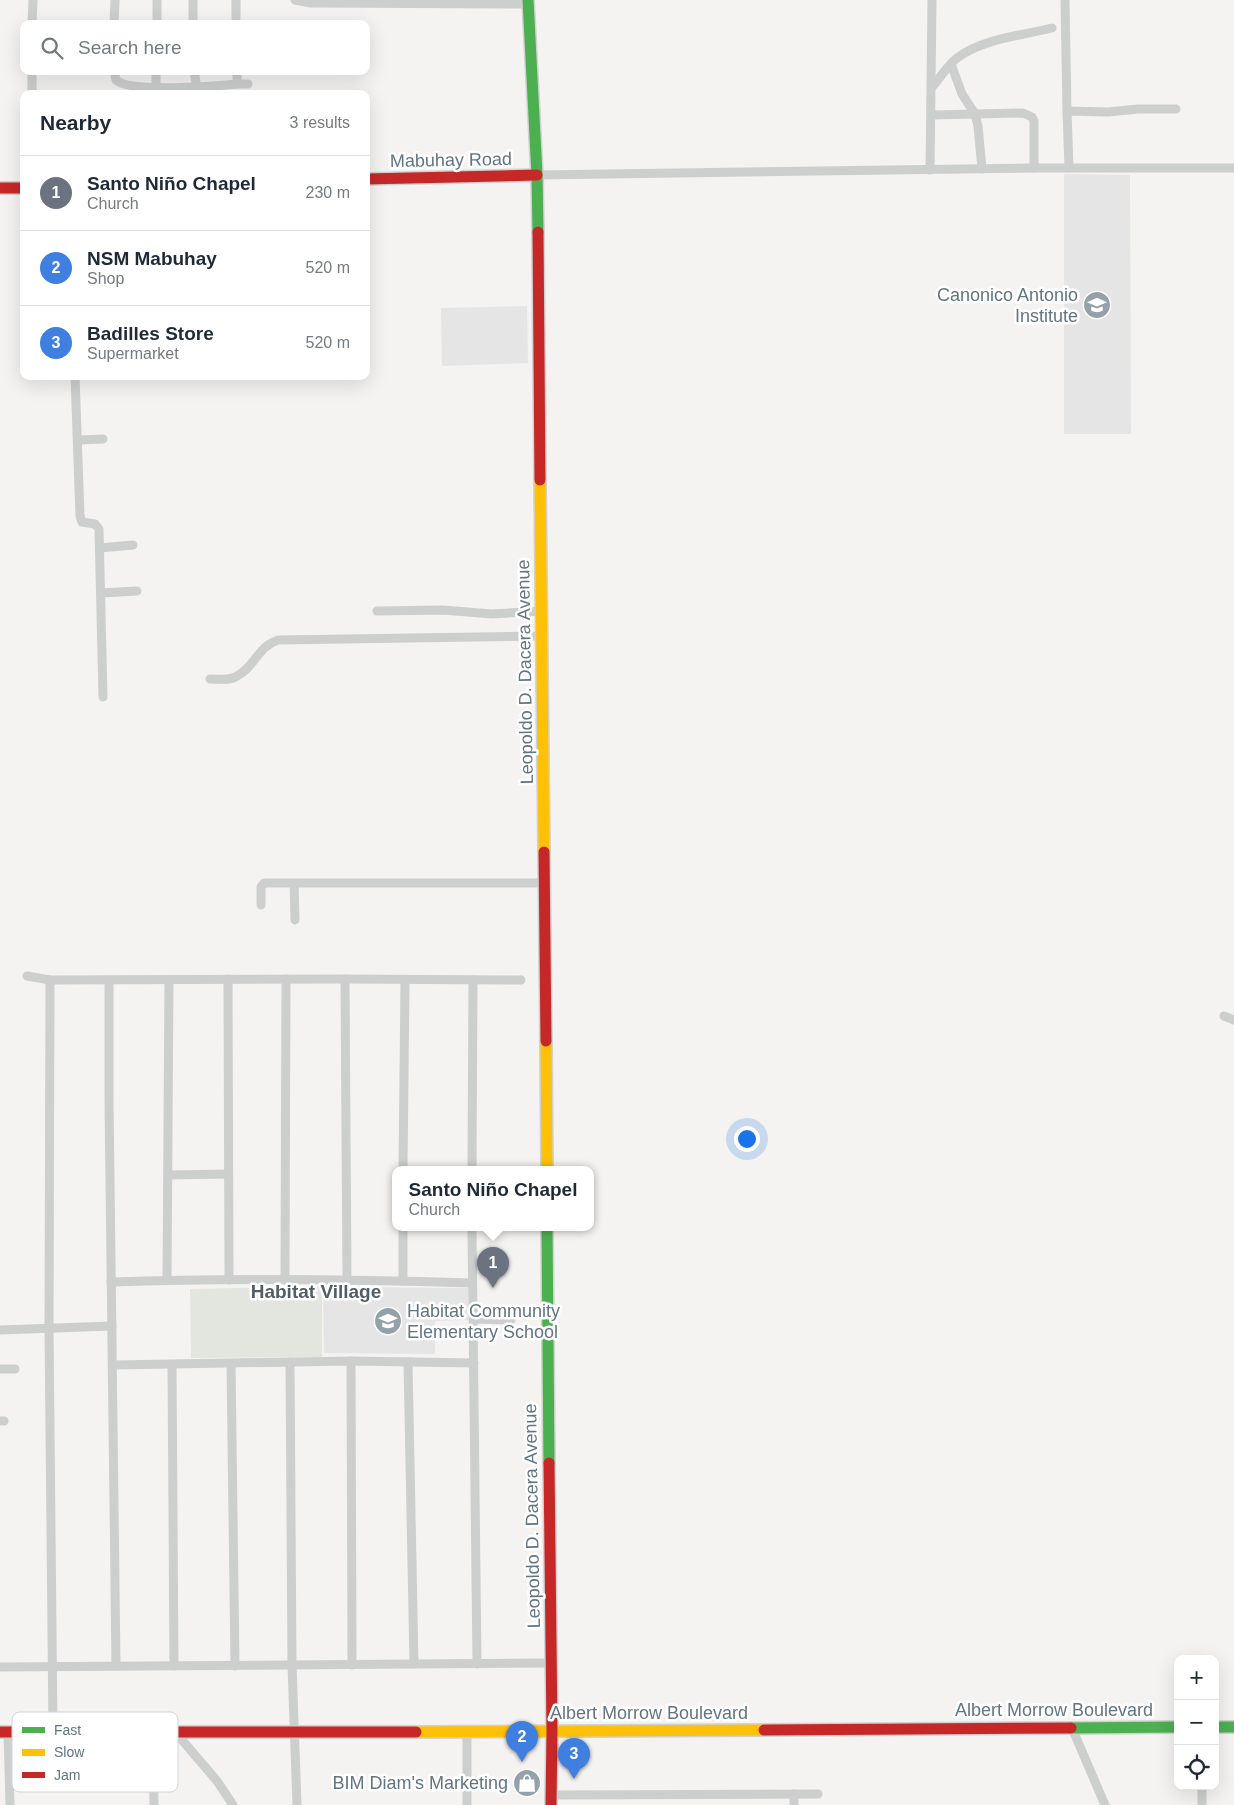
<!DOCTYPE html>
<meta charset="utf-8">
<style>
body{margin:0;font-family:Helvetica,sans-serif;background:#f6f6f7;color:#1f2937}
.controls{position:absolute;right:15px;bottom:15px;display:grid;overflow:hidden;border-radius:10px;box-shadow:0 5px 20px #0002}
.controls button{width:45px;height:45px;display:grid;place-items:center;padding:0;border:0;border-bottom:1px solid #e0e1e3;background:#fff;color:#1f2937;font:25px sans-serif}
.you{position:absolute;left:746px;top:1138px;width:18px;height:18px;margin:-12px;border:4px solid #fff;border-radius:50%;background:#1a73e8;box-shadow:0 0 0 8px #1a73e833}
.badge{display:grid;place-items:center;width:32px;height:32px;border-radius:50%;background:#545f6a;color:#fff;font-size:16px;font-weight:700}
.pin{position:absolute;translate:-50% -41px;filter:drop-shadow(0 1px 2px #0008)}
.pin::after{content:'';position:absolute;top:26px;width:18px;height:15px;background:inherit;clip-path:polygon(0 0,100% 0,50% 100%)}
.popup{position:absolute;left:392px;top:1166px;width:202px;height:65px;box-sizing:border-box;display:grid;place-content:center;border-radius:10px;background:#fff;filter:drop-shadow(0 1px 4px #0005);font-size:16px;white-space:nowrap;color:#747a83}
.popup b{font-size:19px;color:#1f2937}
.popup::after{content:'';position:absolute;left:50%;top:100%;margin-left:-10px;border:10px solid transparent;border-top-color:#fff}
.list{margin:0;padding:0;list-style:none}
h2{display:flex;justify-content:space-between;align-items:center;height:65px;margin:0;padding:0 20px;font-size:21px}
h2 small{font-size:16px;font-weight:400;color:#747a83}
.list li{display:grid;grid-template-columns:32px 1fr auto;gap:15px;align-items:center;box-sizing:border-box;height:75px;padding:0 20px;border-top:1px solid #e0e1e3}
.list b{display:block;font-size:19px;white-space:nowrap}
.list p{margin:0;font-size:16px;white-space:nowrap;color:#747a83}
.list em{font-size:16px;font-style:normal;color:#747a83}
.icon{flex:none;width:28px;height:28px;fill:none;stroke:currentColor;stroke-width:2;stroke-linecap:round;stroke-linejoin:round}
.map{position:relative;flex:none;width:1234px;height:1805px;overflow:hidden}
.search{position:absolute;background:#fff;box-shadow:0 5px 20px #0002;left:20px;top:20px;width:350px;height:55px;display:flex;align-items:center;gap:12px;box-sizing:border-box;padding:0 18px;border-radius:10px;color:#747a83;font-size:19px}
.panel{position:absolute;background:#fff;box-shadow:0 5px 20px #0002;left:20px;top:90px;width:350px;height:290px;border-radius:10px}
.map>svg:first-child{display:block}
</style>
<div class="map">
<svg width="1234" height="1805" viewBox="0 0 1234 1805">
<rect width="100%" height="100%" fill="#f4f3f1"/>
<g fill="#e4e5e4">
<path d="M1064,174L1130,175L1131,434H1064Z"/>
<path d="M527,306L528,363L442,366L441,308Z"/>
<path d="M323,1287L468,1288V1320L435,1321V1354L324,1353Z"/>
</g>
<path fill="#e3e6df" d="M322,1286V1357L191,1358L190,1289Z"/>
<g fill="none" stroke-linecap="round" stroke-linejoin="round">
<g stroke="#d0d1d1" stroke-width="14">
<g id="fast">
<path d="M528,0L537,175L538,232"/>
<path d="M547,1227L549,1463"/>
<path d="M1215,1727H1234"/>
<path d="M1071,1728L1178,1727"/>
</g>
</g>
<g stroke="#d0d1d1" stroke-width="14">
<g id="slow">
<path d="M540,480L544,852"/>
<path d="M546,1041L547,1169"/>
<path d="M416,1732L764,1730"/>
</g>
</g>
<g stroke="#d0d1d1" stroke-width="14">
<g id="jam">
<path d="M366,179L537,175"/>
<path d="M0,188H24"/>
<path d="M538,232L540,480"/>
<path d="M544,852L546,1041"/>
<path d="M549,1463L552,1731L551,1805"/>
<path d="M764,1730L1071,1728"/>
<path d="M0,1732H416"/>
</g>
</g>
<g stroke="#cdcece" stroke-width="9">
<path d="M193,0V24"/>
<path d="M236,0V24"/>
<path d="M295,0L311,3L528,4"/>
<path d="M1065,0L1067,111"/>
<path d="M32,24L33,0"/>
<path d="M114,24L115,0"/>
<path d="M157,24V0"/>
<path d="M951,64L962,94L975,114L978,126L982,169"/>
<path d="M114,71L116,80C129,93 216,86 237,84"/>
<path d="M194,71L198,94"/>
<path d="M237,71V84H248"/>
<path d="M156,87V71"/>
<path d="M932,87C940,78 947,66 957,58C982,39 1023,35 1052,28"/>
<path d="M32,94V71"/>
<path d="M932,115L1023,113L1032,117L1034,121V168"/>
<path d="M1069,168L1067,111L1108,112L1138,109H1176"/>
<path d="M930,170L932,0"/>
<path d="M537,175L1034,168H1234"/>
<path d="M75,376L80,516L82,522L95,524L99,529L103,697"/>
<path d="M78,440L103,439"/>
<path d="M100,548L133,545"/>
<path d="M101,593L137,591"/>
<path d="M377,611L443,610L492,614L542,611"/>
<path d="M210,679C219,679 230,681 237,676C255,667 257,647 278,640L542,636"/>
<path d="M294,884L295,920"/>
<path d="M261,905V887L264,883H545"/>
<path d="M27,976L50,980L345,979L521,980"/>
<path d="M228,979L229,1280"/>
<path d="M345,979L347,1281"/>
<path d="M50,980L49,1329L53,1732"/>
<path d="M109,980V1100L116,1666"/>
<path d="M1224,1016L1234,1020"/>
<path d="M403,1169L405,981"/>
<path d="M472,1169L473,980"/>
<path d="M168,1175L228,1174"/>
<path d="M472,1227L477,1664"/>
<path d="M167,1280L169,980"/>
<path d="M285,1280L286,979"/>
<path d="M403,1281V1227"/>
<path d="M111,1282C231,1278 352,1279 472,1283"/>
<path d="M474,1319L511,1320"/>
<path d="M0,1330L112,1326"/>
<path d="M351,1361L352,1665"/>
<path d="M290,1362L292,1665L297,1805"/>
<path d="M408,1362L414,1664"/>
<path d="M231,1364L235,1666"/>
<path d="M113,1365L351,1361L474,1363"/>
<path d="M172,1365L174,1666"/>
<path d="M0,1369H15"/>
<path d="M0,1421H4"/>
<path d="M0,1667L551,1663"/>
<path d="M1072,1728L1105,1805"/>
<path d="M8,1732L10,1805"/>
<path d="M153,1732L154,1805"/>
<path d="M467,1732V1805"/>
<path d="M176,1733L217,1781L233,1805"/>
<path d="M1202,1786V1805"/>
<path d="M551,1795L818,1794"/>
<path d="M794,1805V1794"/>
</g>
<use href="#fast" stroke="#4caf50" stroke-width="11"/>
<use href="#slow" stroke="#ffc107" stroke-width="11"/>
<use href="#jam" stroke="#c62828" stroke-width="11"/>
</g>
<defs>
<g id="school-disc" transform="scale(1.4375)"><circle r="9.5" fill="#95a1a9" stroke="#fff"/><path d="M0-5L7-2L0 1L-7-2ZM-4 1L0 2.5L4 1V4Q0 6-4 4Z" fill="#fff"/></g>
<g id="shop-disc" transform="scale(1.4375)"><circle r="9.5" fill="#95a1a9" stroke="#fff"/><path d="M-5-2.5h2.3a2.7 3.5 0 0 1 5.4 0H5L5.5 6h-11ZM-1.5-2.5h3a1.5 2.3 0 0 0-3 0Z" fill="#fff"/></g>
</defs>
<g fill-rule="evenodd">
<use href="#school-disc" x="1097" y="305"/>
<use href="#school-disc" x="388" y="1321"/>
<use href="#shop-disc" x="527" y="1783"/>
</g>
<g text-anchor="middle" stroke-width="5" stroke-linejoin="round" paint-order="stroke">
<g font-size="18" fill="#627582" stroke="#fff">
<text transform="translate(451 160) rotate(-1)" y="6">Mabuhay Road</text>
<text transform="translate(525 672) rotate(-91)" y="6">Leopoldo D. Dacera Avenue</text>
<text transform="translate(532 1516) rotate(-91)" y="6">Leopoldo D. Dacera Avenue</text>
<text x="1054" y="1716">Albert Morrow Boulevard</text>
<text x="649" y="1719">Albert Morrow Boulevard</text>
</g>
<g font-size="18" fill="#627582" stroke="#fff" text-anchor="end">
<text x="1078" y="301">Canonico Antonio<tspan x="1078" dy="21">Institute</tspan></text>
<text x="407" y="1317" text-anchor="start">Habitat Community<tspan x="407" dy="21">Elementary School</tspan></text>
<text x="508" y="1789">BIM Diam's Marketing</text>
</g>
<g font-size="19" font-weight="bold" fill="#515e67" stroke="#fff">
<text x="316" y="1298">Habitat Village</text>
</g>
</g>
<rect x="12" y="1712" width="166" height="80" rx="8" fill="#fff" stroke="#d0d6da" stroke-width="1"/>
<rect x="22" y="1727" width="23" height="6" fill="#4caf50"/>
<rect x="22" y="1749" width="23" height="7" fill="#ffc107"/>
<rect x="22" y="1772" width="23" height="6" fill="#c62828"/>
<g font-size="14" fill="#627582">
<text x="54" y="1735">Fast</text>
<text x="54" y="1757">Slow</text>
<text x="54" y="1780">Jam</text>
</g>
</svg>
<div class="controls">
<button>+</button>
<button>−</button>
<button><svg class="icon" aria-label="locate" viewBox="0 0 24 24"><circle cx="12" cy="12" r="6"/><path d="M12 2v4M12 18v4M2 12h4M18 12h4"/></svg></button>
</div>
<div class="you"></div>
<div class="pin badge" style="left:493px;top:1288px;background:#6b7280">1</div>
<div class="popup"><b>Santo Niño Chapel</b>Church</div>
<div class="pin badge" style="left:522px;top:1762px;background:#3f7fe0">2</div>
<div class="pin badge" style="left:574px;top:1779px;background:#3f7fe0">3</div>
<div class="search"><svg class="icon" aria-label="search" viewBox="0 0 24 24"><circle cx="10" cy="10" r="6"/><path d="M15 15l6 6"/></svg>Search here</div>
<section class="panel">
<h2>Nearby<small>3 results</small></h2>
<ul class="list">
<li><span class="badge" style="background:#6b7280">1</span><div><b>Santo Niño Chapel</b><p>Church</p></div><em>230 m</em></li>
<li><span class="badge" style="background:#3f7fe0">2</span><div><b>NSM Mabuhay</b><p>Shop</p></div><em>520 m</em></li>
<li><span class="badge" style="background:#3f7fe0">3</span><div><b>Badilles Store</b><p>Supermarket</p></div><em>520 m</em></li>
</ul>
</section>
</div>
